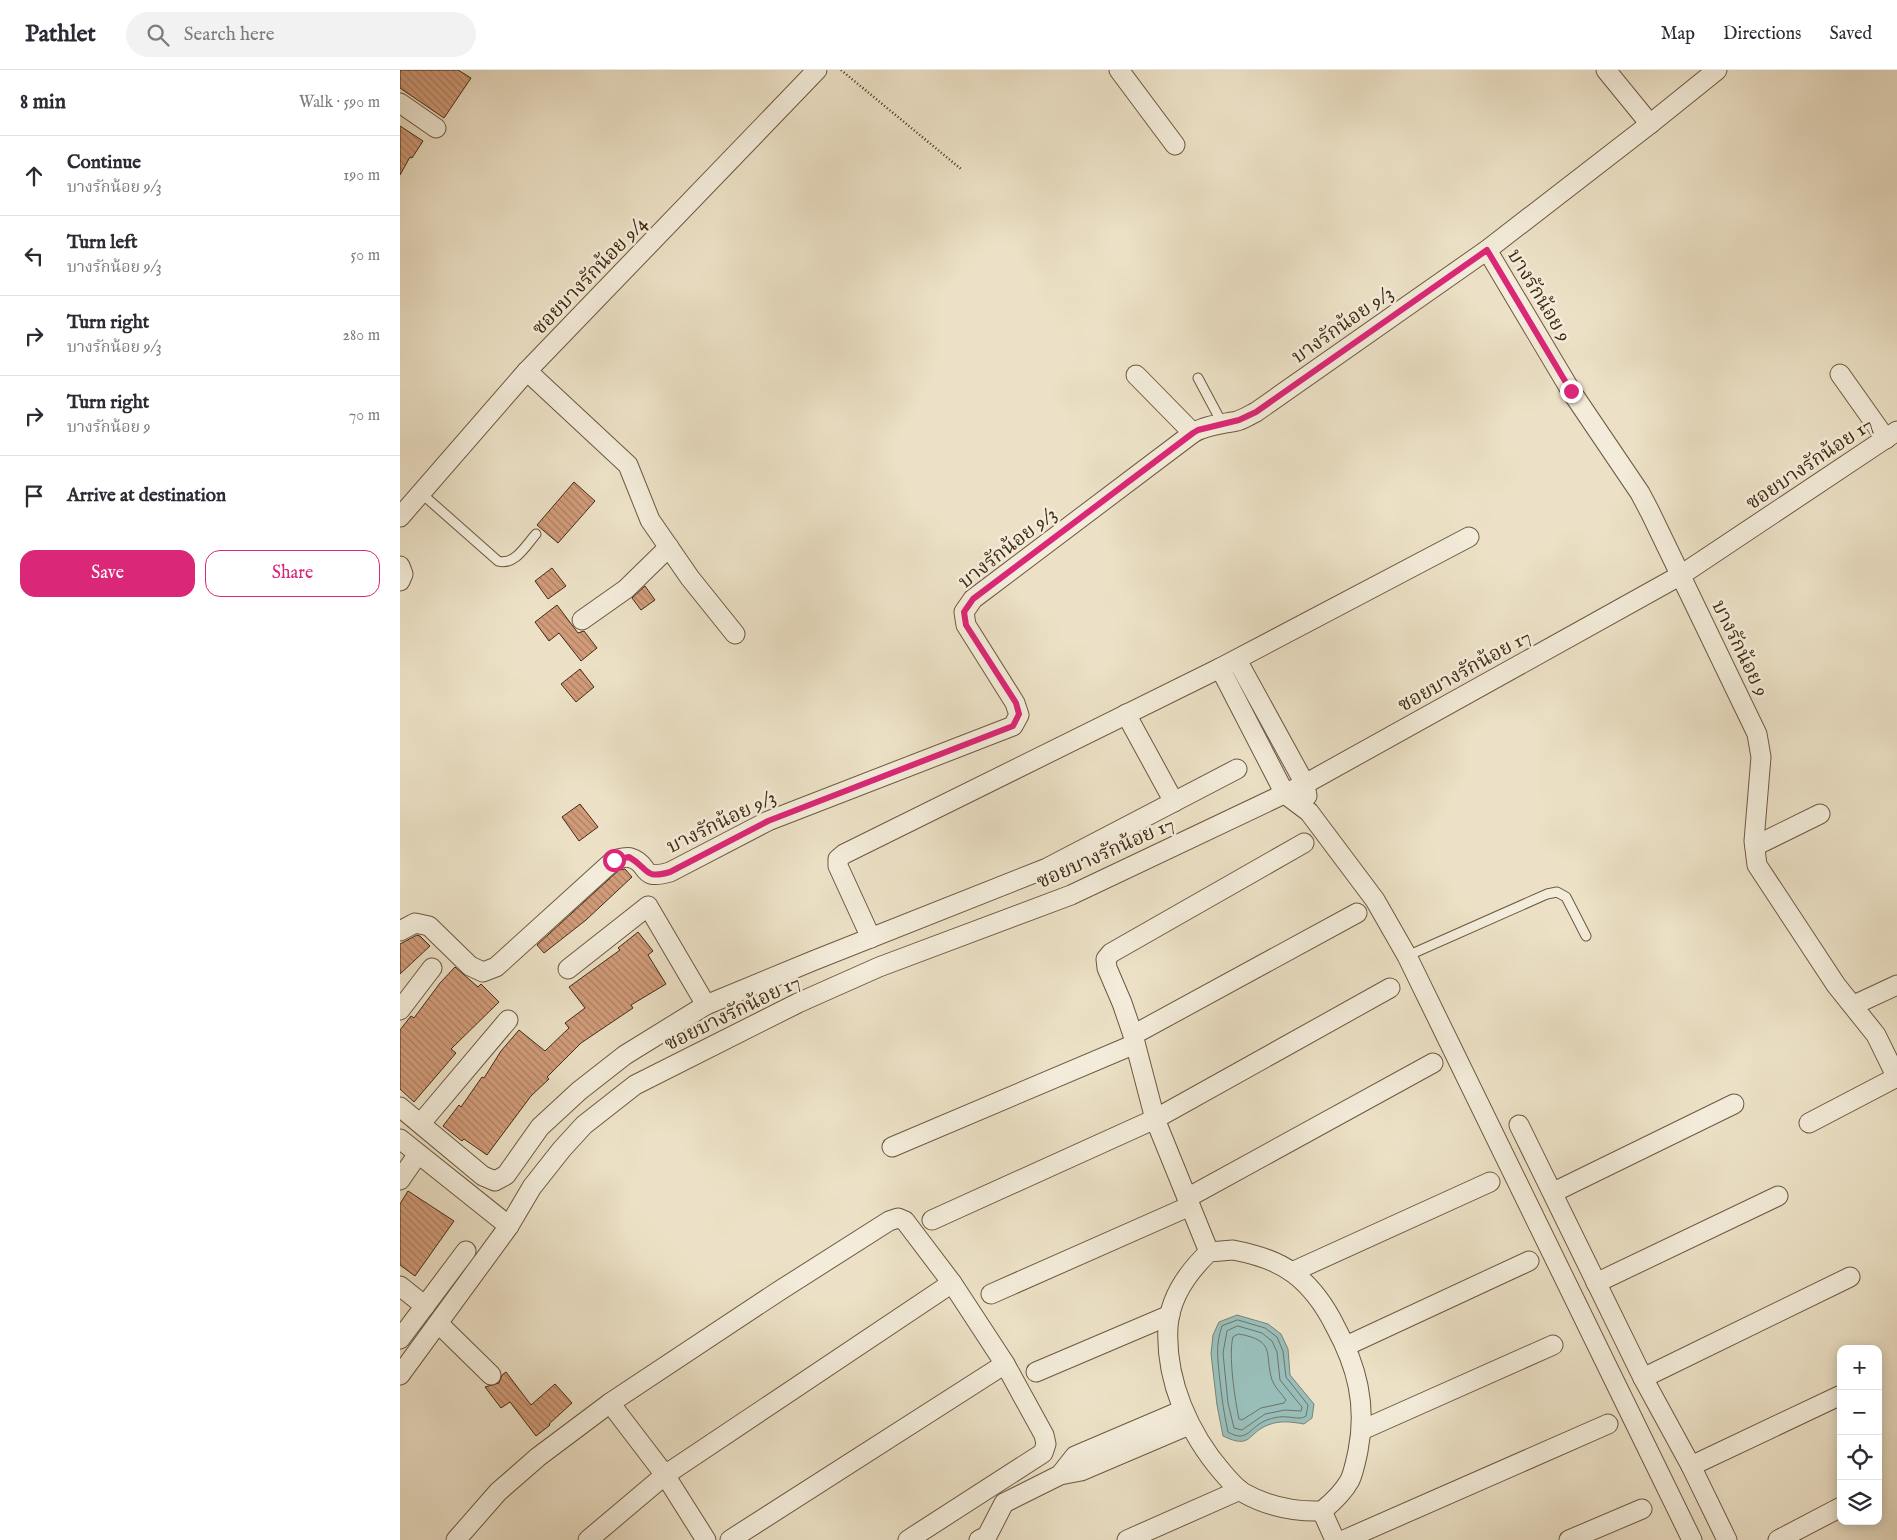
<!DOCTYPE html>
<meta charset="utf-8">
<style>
body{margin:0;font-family:"IM FELL English","Noto Serif Thai",serif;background:#f2f2f3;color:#2b2b33}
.controls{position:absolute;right:15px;bottom:15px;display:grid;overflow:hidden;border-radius:10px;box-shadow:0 2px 12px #0003}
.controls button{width:45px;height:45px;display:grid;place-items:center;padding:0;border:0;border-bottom:1px solid #e1e1e2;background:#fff;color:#2b2b33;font:25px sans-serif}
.stop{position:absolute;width:15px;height:15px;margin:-11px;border:4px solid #db2777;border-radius:50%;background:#fff}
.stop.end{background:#db2777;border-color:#fff;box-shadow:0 1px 5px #0008}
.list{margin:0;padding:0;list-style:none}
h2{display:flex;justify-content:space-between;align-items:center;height:65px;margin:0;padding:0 20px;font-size:21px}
h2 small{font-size:16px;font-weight:400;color:#7c7c81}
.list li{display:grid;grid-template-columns:32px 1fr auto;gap:15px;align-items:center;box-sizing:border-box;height:80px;padding:0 20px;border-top:1px solid #e1e1e2}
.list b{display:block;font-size:19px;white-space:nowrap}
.list p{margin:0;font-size:16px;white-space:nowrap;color:#7c7c81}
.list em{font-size:16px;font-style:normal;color:#7c7c81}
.actions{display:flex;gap:10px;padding:15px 20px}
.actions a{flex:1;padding:11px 0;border:1px solid #db2777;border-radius:15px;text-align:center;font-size:18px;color:#db2777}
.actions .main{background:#db2777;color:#fff}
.icon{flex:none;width:28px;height:28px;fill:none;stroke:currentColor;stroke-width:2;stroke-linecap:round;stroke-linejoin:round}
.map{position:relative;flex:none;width:1497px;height:1470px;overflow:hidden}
header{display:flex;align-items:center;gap:30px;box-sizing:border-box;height:70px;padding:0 25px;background:#fff;border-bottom:1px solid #e1e1e2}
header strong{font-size:24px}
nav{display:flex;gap:28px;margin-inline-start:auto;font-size:18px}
.search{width:350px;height:45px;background:#f2f2f3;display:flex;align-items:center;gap:12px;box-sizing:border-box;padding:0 18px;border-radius:28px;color:#7c7c81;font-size:19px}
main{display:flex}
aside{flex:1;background:#fff}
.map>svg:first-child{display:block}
</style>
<header>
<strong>Pathlet</strong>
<div class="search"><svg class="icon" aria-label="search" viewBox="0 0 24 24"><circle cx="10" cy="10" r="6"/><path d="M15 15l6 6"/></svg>Search here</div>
<nav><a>Map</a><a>Directions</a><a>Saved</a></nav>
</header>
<main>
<aside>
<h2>8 min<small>Walk · 590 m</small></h2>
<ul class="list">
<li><svg class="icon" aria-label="ahead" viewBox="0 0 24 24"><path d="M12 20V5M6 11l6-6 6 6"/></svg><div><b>Continue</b><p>บางรักน้อย 9/3</p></div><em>190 m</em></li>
<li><svg class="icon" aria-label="left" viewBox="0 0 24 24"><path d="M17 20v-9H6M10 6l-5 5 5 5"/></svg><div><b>Turn left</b><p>บางรักน้อย 9/3</p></div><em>50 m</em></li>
<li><svg class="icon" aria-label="right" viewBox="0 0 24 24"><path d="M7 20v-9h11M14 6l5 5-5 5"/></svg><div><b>Turn right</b><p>บางรักน้อย 9/3</p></div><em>280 m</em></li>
<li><svg class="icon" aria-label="right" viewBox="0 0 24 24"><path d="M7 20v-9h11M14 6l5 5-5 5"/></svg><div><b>Turn right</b><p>บางรักน้อย 9</p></div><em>70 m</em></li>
<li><svg class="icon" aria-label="arrive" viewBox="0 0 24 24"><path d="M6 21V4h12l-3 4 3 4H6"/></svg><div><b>Arrive at destination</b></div></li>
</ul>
<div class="actions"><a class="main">Save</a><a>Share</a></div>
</aside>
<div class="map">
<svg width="1497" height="1470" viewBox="0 0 1497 1470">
<defs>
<pattern id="building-back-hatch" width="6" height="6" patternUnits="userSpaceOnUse" patternTransform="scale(1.25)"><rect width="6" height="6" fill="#d29c7a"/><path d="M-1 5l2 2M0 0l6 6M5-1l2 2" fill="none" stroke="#ac7f63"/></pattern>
</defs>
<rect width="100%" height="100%" fill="#ece1c6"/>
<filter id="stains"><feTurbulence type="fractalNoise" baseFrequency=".004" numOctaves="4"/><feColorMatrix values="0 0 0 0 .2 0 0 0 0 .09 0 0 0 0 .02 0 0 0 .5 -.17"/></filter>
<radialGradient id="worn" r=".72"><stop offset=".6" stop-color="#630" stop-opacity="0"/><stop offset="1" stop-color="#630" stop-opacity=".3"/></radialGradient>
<path fill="#99bdb8" stroke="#778376" d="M837,1245L868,1254L881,1264L888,1279L890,1305L914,1334L912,1348L904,1354C892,1352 880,1350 868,1355C847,1363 852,1380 823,1366L817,1335L811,1284L813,1265L819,1252Z"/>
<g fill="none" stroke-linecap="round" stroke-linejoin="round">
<g stroke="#6e7466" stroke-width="1">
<path d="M838,1250L865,1258L877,1267L883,1281L886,1307L908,1335L906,1346C900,1350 894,1347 887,1347C881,1346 872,1348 867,1350C850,1356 848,1374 828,1362C824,1344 822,1329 820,1311C818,1291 815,1275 822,1256Z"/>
<path d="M838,1256L862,1263L872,1271L877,1282L880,1310L902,1337L901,1341L885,1340L865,1344L842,1360L834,1358L828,1333L823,1283L827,1261Z"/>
<path d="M839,1264C877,1271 864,1284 872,1310C875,1318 882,1324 886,1330L884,1333L861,1338L842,1350L839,1349C835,1330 828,1284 833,1267Z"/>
</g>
</g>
<g fill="url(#building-back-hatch)" stroke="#432b14">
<path d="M0,0H58L71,8L44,48L0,18Z"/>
<path d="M0,56L23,71L12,88L10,87L0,105Z"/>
<path d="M174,412L195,431L158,473L137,455Z"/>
<path d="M152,498L166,516L148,529L135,511Z"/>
<path d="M245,516L255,530L241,540L232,528Z"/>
<path d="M157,535L178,563L184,561L197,578L181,591L159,563L149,571L135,552Z"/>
<path d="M180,599L194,617L176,632L161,614Z"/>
<path d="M180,734L198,757L179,771L162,747Z"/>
<path d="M225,799L232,807L186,850L144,883L137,875L219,800Z"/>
<path d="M238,862L253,881L248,885L266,914L231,935L233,938L181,973L147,1007L149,1009L131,1026L87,1085L64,1069L62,1071L43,1056L59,1035L61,1037L82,1007L84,1008L101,981L119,960L145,981L169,958L165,953L185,938L169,917L220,880L218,878Z"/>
<path d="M17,865L20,866L30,876L0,904V874Z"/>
<path d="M55,897L78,917L81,914L99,932L51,979L56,983L14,1032L0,1019V960L11,946L14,948L40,913Z"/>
<path d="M8,1121L54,1151L15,1206L0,1195V1134Z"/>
<path d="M106,1302L131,1335L155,1314L172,1333L149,1354L150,1355L136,1366L110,1332L101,1338L85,1317L99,1313L102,1305Z"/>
</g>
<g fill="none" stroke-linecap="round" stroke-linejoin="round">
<g stroke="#6d5840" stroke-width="11">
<g id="service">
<path d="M798,308L822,353"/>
<path d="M21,423L98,491C115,496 126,475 136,464"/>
<path d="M1007,886L1147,824L1157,822L1166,827L1186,866"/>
</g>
</g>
<g stroke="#6d5840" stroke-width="21">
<g id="minor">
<path d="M719,0L775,75"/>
<path d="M1206,0L1250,54"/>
<path d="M0,33L36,58"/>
<path d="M1087,180L1171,321L1240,423L1250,442L1357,664L1361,687L1354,771L1357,795L1436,915L1476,965L1497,1008"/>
<path d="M127,301L228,395L250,450L290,508L335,564"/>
<path d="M1440,304L1486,369"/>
<path d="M736,305L793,363"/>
<path d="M0,447L127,301L417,0"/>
<path d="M0,496L3,504L0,511"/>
<path d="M182,550L226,519L269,477"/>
<path d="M837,590L905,714L907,726"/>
<path d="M820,598L885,724L909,742L975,830L1007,886L1292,1470"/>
<path d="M726,644L774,732"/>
<path d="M1355,776L1420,744"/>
<path d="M0,861L15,853L29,856L70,896L83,902L96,897L214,790C219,789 226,786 231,788C251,794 238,811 270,802L368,751L613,656L619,645L615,633L566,555L564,542L573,529L793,363C806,355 823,354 837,351C844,349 850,345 856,342L1087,180L1250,54L1317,0"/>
<path d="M471,868L438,796V789L444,784L820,598L1069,467"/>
<path d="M168,899L248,836L306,935"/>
<path d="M1454,935L1497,915"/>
<path d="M0,940L32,898"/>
<path d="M733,965L957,843"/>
<path d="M0,1037L83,1106L95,1111L106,1105L140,1057L179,1021L225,985L306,935L415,890L647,798L837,699"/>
<path d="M21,1053L108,950"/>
<path d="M1409,1053L1497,1007"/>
<path d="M1119,1055L1243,1308L1291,1396L1327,1470"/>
<path d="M0,1069L109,1156"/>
<path d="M492,1077L735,974"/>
<path d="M0,1110L18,1084"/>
<path d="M1154,1122L1334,1034"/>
<path d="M787,1128L1033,993"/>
<path d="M532,1150L755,1049L990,918"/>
<path d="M833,1180C854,1184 876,1190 893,1203C912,1217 925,1236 935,1256C957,1296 967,1335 958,1381C956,1390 954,1401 950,1410C943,1423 933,1432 922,1441C893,1442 868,1437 842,1422C835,1417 829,1410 823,1403C789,1364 765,1310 768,1257C770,1227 788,1202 809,1182Z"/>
<path d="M809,1182L755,1049L733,965L722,933L707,898L706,889L711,883L904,773"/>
<path d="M892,1202L1090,1112"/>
<path d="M1196,1213L1378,1126"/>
<path d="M0,1216L25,1236"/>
<path d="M591,1224L790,1136"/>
<path d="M39,1254L91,1305"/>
<path d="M0,1269L66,1181"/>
<path d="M946,1276L1129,1191"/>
<path d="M636,1302L770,1245"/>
<path d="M0,1305L109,1156L132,1117L162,1079L184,1055L235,1015L398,933L479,897L671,825L905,714L1281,505L1497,361"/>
<path d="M1243,1308L1450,1207"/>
<path d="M210,1333L265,1405L306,1470"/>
<path d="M962,1360L1153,1275"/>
<path d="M1291,1396L1441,1325"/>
<path d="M660,1405L675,1386L783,1340"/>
<path d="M922,1441L935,1470"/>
<path d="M56,1470L98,1422L138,1387L210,1333L379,1221L489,1151L498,1148L505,1151L552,1213L605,1294L644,1365L646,1374L643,1383L508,1470"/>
<path d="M188,1470L265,1405L552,1213"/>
<path d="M330,1470L605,1294"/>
<path d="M579,1470L587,1466L604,1433L660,1405L681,1401L789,1355"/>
<path d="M727,1470L840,1420"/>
<path d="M944,1470L1208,1354"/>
<path d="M1169,1470L1242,1439"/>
<path d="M1378,1470L1441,1437"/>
</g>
</g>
<path stroke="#432b14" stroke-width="2.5" stroke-dasharray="1 2.5" stroke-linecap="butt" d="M441,0L561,99"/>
<use href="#service" stroke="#f3ecda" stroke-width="9"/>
<use href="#minor" stroke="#f3ecda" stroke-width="19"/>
</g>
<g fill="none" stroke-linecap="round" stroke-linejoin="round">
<path stroke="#db2777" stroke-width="6" d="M214,790L229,787C249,798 243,810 270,802L368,751L613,656L619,644L616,633L566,555L564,542L573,529L793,363L798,360L839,350L856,342L1087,180L1171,321"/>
</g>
<g text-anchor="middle" stroke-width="5" stroke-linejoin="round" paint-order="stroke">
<g font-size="20" fill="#432b14" stroke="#f3ecda">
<text transform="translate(189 205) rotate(-46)" y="7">ซอยบางรักน้อย 9/4</text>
<text transform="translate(1140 225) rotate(59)" y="7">บางรักน้อย 9</text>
<text transform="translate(942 254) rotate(-35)" y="7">บางรักน้อย 9/3</text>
<text transform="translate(1409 393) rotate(-34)" y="7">ซอยบางรักน้อย 17</text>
<text transform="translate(607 477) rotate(-38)" y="7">บางรักน้อย 9/3</text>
<text transform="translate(1341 578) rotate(64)" y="7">บางรักน้อย 9</text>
<text transform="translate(1064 600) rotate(-29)" y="7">ซอยบางรักน้อย 17</text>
<text transform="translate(321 751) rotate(-26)" y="7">บางรักน้อย 9/3</text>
<text transform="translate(705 782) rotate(-24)" y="7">ซอยบางรักน้อย 17</text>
<text transform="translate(332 942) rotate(-26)" y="7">ซอยบางรักน้อย 17</text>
</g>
</g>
<rect width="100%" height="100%" filter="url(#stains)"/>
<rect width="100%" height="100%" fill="url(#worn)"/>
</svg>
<div class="controls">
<button>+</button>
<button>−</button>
<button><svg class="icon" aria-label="locate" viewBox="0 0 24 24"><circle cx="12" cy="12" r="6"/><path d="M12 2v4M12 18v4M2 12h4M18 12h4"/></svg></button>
<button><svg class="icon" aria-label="layers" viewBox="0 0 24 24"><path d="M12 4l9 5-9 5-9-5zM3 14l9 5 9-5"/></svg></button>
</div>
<div class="stop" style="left:214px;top:790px"></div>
<div class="stop end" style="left:1171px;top:321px"></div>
</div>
</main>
